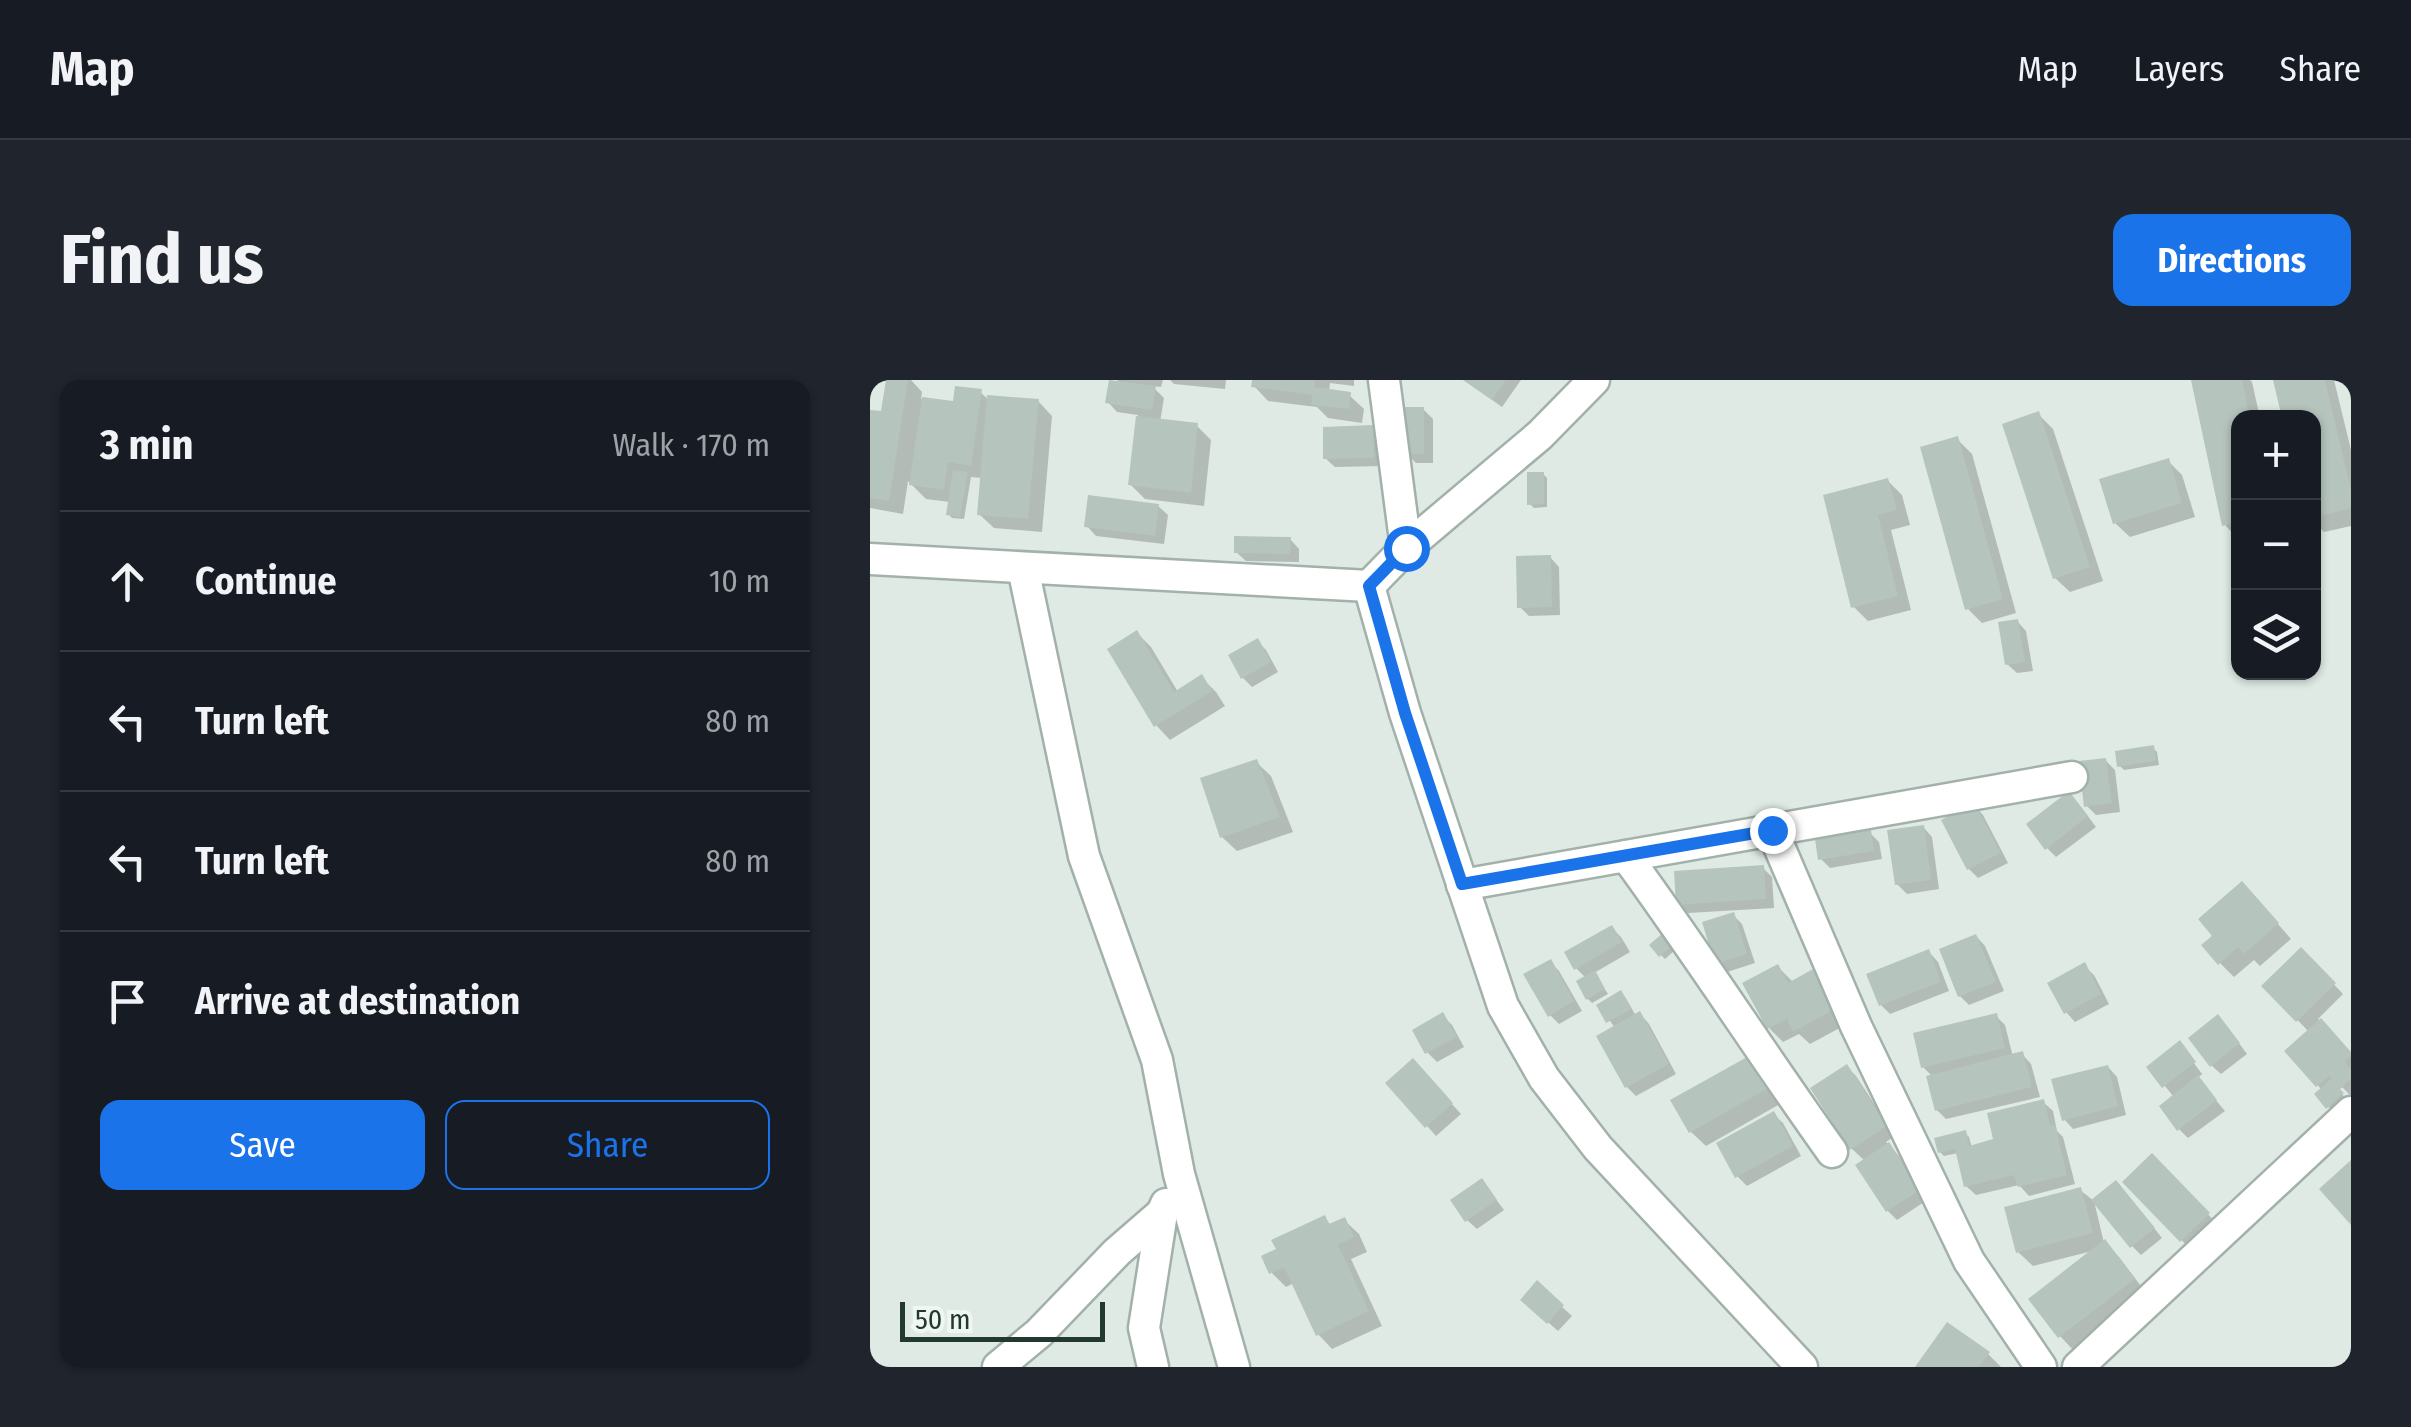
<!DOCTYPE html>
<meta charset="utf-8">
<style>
body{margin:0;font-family:"Fira Sans Condensed",sans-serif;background:#20242c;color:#f1f3f6}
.controls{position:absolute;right:30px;top:30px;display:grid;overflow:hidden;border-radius:20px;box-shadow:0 2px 8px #0004}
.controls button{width:90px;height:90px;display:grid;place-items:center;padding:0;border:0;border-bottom:2px solid #363941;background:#171b24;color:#f1f3f6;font:50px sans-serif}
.scale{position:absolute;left:30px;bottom:25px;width:205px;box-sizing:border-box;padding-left:10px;border:5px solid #21392f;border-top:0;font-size:28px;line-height:35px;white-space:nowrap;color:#21392f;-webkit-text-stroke:8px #f0f7f2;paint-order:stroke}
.stop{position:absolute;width:30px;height:30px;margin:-22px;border:8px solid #1a73e8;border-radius:50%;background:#fff}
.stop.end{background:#1a73e8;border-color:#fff;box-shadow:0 2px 10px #0008}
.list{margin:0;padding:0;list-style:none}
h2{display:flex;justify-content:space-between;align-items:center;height:130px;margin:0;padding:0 40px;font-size:42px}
h2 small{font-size:32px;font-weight:400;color:#9ea1a6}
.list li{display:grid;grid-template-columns:65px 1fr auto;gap:30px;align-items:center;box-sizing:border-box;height:140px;padding:0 40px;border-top:2px solid #363941}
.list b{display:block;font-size:38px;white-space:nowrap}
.list em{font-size:32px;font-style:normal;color:#9ea1a6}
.actions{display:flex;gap:20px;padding:30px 40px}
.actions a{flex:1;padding:22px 0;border:2px solid #1a73e8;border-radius:20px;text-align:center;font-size:35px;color:#1a73e8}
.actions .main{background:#1a73e8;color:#fff}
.icon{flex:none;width:55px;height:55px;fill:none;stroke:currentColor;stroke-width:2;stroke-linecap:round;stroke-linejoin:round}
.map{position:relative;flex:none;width:1481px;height:987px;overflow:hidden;border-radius:20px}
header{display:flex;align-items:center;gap:60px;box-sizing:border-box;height:140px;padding:0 50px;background:#171b24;border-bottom:2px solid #363941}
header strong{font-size:48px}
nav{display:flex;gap:55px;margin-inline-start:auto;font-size:35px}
.intro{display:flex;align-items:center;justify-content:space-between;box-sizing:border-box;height:240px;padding:0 60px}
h1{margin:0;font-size:70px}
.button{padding:25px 45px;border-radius:20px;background:#1a73e8;color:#fff;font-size:35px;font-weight:700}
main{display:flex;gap:60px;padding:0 60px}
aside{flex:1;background:#171b24;border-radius:20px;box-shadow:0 2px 8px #0004}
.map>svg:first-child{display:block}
</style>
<header>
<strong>Map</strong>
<nav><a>Map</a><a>Layers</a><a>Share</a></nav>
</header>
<div class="intro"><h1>Find us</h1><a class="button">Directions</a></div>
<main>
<aside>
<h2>3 min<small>Walk · 170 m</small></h2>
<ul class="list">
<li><svg class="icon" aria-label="ahead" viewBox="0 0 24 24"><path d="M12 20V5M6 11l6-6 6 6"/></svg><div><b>Continue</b></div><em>10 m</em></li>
<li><svg class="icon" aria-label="left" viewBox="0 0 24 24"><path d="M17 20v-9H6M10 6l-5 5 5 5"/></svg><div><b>Turn left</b></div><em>80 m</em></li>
<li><svg class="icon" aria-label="left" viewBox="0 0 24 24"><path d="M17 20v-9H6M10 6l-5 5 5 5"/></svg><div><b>Turn left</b></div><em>80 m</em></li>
<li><svg class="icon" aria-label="arrive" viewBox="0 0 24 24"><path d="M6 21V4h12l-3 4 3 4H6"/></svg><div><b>Arrive at destination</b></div></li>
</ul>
<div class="actions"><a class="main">Save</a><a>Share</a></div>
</aside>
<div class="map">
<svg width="1481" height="987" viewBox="0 0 1481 987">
<rect width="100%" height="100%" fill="#dfeae4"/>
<g fill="#0003">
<path d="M19,0H41L52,12L51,19L85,24L110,12L120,21H168L182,36L172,152L124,148L109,134L112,98L101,97L94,139L82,138L78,134L80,122L56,119L38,101L33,134L0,128V32L13,34Z"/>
<path d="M247,0H293L291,7L282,6L294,18L290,42L327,46L341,60L334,126L275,119L260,104L268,35L247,32L238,22L251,4Z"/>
<path d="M300,0H356L355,9L304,4Z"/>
<path d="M385,0H484V6L460,3L459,12L479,15L494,29L492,43L458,38L447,27L398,21L384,6Z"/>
<path d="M594,0H651L632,27Z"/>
<path d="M1323,0H1380L1382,2L1390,38H1368V159L1355,145Z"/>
<path d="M1406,0H1464L1481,70V146L1454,152L1444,142V38Z"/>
<path d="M553,29L563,39V83H546L536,73Z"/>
<path d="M1168,34L1183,49L1233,201L1200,212L1185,198Z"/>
<path d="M503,48L512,57L513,86L465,87L455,78Z"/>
<path d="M1087,59L1102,74L1146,233L1112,243L1098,229Z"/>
<path d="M1298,81L1312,95L1325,137L1260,157L1245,143Z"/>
<path d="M673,94L677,98V127L664,128L660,124Z"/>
<path d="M1018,101L1032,115L1040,145L1021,150L1041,230L998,241L984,227L956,117Z"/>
<path d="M288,126L298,135L294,164L226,156L217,146Z"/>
<path d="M420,159L429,169V182L376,181L366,172Z"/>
<path d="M680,177L689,187L690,235L659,236L650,227Z"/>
<path d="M1147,241L1156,251L1163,291L1147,293L1137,284Z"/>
<path d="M267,253L281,267L308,312L332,298L346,312L355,326L300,360L286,345Z"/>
<path d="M387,261L396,270L408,292L382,307L373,298Z"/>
<path d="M1283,368L1287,372L1289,385L1254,390L1250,386Z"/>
<path d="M1235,380L1245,390L1250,432L1226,435L1216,425Z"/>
<path d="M386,382L401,396L423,452L367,471L352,457Z"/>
<path d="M1208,423L1226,447L1186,477L1177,468Z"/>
<path d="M1104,425L1113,435L1138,483L1108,498L1099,489Z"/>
<path d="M1053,447L1062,457L1069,509L1037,514L1027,504Z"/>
<path d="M1000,453L1009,462L1012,479L960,488L951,479Z"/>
<path d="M893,488L902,497L904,528L818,533L808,524Z"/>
<path d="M1386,519L1421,559L1390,586L1384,580L1364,597L1350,583Z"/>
<path d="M863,535L872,544L885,583L857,592L848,583Z"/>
<path d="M742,548L751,557L760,572L724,593L738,614L722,623L718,619L716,598L706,588Z"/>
<path d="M1106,556L1115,566L1134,611L1099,625L1090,616Z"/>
<path d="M793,557L805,570L795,579L782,566Z"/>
<path d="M1431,570L1473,614L1448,639L1481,674V716L1472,707L1469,710L1476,719L1462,731L1447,714L1452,710L1417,671L1439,652L1395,606Z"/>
<path d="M1059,572L1068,582L1079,611L1020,634L1011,625Z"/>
<path d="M680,582L689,591L712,631L689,644L680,635Z"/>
<path d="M1214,586L1224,595L1239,624L1205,642L1196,632Z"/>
<path d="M908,587L924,603L943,592L957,607L977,644L940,664L929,654L913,662L899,648Z"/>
<path d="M755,617L766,636L770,634L779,644L806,694L766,716L757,707L745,648L729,625Z"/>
<path d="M573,636L582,645L594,667L567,682L557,672Z"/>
<path d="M1126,636L1135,645L1143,677L1152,674L1161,684L1170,717L1076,739L1067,730L1063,697L1053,687Z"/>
<path d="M1357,647L1377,674L1351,694L1341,685Z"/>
<path d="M1314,670L1332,694L1334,693L1327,698L1355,731L1318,758L1309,749L1304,717L1279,687Z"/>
<path d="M878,679L893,693L910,724L836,766L821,752Z"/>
<path d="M977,687L986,696L1025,756L1016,762L1028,775L1057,820L1027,840L1018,831L995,781L982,769L944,709Z"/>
<path d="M1238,687L1247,697L1256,735L1203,749L1194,739Z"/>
<path d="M552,691L591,734L566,756L519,703Z"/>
<path d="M1173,722L1183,731L1187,751L1193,757L1205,804L1159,816L1149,805L1106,815L1096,806L1088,773L1074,776L1070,772L1095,753L1099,757L1102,768L1126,761Z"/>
<path d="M903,734L913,743L931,776L877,806L868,797L849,764Z"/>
<path d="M1282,776L1352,849L1326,875L1255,802Z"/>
<path d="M612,801L634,830L607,849L597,840Z"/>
<path d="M1210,810L1224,821L1234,863L1249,877L1277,914L1204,971L1190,956L1162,920L1226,870L1163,886L1148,872Z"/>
<path d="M1255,812L1292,858L1271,875L1262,866Z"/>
<path d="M454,838L462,846L474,840L489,854L497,872L481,879L512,946L462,969L448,954L424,903L416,907L402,893L394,878Z"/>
<path d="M667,904L702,936L688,951L663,929Z"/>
<path d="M1118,974L1131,987H1048Z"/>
</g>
<g fill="#b5c4bc">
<path d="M16,0H38L19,121L0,118V30L11,31Z"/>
<path d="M239,0L286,6L282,30L235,23Z"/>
<path d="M382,0H445V7L481,12L479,29L441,25L442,15L381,7Z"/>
<path d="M593,0H636L622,20Z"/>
<path d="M1321,0H1372L1380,38H1368V142L1352,146Z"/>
<path d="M1403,0H1455L1481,110V128L1444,138V38H1412Z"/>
<path d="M85,6L112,9L101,86L78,82L74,110L39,105L52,17L83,21Z"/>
<path d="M117,15L169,19L158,139L107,135Z"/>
<rect x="534" y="27" width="20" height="47"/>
<path d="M1169,31L1220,187L1183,199L1132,44Z"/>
<path d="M266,36L328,43L321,113L258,105Z"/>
<path d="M504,45V78L453,79V47Z"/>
<path d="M1088,56L1133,219L1095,230L1050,67Z"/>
<path d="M1299,78L1312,123L1243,144L1229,99Z"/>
<path d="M83,90L98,92L90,137L76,135Z"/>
<path d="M657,92H674V124L657,125Z"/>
<path d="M1018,98L1027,130L1008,135L1028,216L981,228L953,115Z"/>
<path d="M218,115L289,124L285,156L214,147Z"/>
<path d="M364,156L421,157L420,174L364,173Z"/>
<path d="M681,175L682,227L647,228L646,176Z"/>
<path d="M1148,239L1155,282L1135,285L1128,242Z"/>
<path d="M267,250L304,312L332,294L342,311L284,347L237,269Z"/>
<path d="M388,258L401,282L371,299L358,275Z"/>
<path d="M1284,365L1286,381L1247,387L1245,371Z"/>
<path d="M1236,378L1242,423L1214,427L1209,381Z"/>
<path d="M387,379L410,437L350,458L330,398Z"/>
<path d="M1199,411L1218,436L1175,470L1156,444Z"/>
<path d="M1104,422L1131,473L1097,490L1071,440Z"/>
<path d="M1054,445L1061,500L1025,505L1017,450Z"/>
<path d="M1001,450L1004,471L948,480L945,459Z"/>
<path d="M894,485L896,519L806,525L804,491Z"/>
<path d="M1372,501L1409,543L1374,574L1368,567L1348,585L1331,565L1342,556L1328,539Z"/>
<path d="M864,532L877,574L845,584L832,542Z"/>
<path d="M742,545L752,562L704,590L694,572Z"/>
<path d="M793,553L803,565L789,577L779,565Z"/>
<path d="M1106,554L1126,602L1088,617L1069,569Z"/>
<path d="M1431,567L1466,603L1426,642L1391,606Z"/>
<path d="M1059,569L1071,602L1009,626L996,594Z"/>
<path d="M681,579L704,621L678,637L653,594Z"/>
<path d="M1215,582L1231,614L1194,634L1177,603Z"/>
<path d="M908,584L918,603L943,589L965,629L923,652L917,639L897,649L872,603Z"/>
<path d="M725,590L735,609L716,620L706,601Z"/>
<path d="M751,610L762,629L736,643L726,625Z"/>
<path d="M770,631L799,684L755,708L726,656Z"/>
<path d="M573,632L587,657L555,674L542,650Z"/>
<path d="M1127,633L1135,668L1051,688L1043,653Z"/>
<path d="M1348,634L1370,663L1340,687L1318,658Z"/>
<path d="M1451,638L1481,672V676L1475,682L1481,689V699L1470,709L1474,713L1456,729L1444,714L1462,698L1459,696L1446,707L1414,671Z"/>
<path d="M1310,660L1326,682L1292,708L1276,687Z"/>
<path d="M1153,671L1162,707L1065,731L1056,696Z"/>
<path d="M879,676L897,709L819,753L800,720Z"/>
<path d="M543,678L583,723L555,748L515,703Z"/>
<path d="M977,684L1017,746L980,770L940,708Z"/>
<path d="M1238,685L1248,726L1192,741L1181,699Z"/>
<path d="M1328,695L1347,720L1307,751L1289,726Z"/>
<path d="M1174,719L1180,745L1185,744L1197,795L1148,807L1144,795L1094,807L1085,769L1068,773L1064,758L1096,750L1099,766L1123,759L1117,733Z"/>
<path d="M904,731L923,766L865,798L846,763Z"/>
<path d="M1019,762L1050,810L1016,832L985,785Z"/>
<path d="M1282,773L1340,833L1310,862L1252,802Z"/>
<path d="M1481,780V845L1449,809Z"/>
<path d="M612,798L627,820L595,842L580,820Z"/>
<path d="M1246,800L1285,848L1260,868L1221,820Z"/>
<path d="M1211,807L1223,853L1146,873L1134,827Z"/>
<path d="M455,835L459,844L475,837L484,857L468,865L499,931L446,956L414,887L399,894L391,876L406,869L401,860Z"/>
<path d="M1235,859L1265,899L1188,958L1158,919Z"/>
<path d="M667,900L694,925L677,944L650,920Z"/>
<path d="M1077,942L1120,972L1109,987H1045Z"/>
</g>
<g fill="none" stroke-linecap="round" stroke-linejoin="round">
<g stroke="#a2b1aa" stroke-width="35">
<g id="minor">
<path d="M514,0L536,168"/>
<path d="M0,179L499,206L536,168L670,55L724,0"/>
<path d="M153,188L214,476L287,680L309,794L364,987"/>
<path d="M499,206L535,333L633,626L674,698L728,768L932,987"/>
<path d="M902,450L986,646L1099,881L1171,987"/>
<path d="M756,476C827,573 892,674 962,772"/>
<path d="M592,505L1202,397"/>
<path d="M128,987L169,953L247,872L292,833"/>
<path d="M283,987L274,948L292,833L296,824"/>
<path d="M1208,987L1481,732"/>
</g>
</g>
<use href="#minor" stroke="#fff" stroke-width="30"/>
</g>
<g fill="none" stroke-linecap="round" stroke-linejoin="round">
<path stroke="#1a73e8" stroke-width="12" d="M536,168L499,206L535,333L592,504L902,450"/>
</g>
</svg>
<div class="controls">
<button>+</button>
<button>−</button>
<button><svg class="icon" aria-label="layers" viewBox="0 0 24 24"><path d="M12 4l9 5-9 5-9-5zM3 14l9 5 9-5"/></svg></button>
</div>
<div class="scale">50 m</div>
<div class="stop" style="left:536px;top:168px"></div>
<div class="stop end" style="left:902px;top:450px"></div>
</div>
</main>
